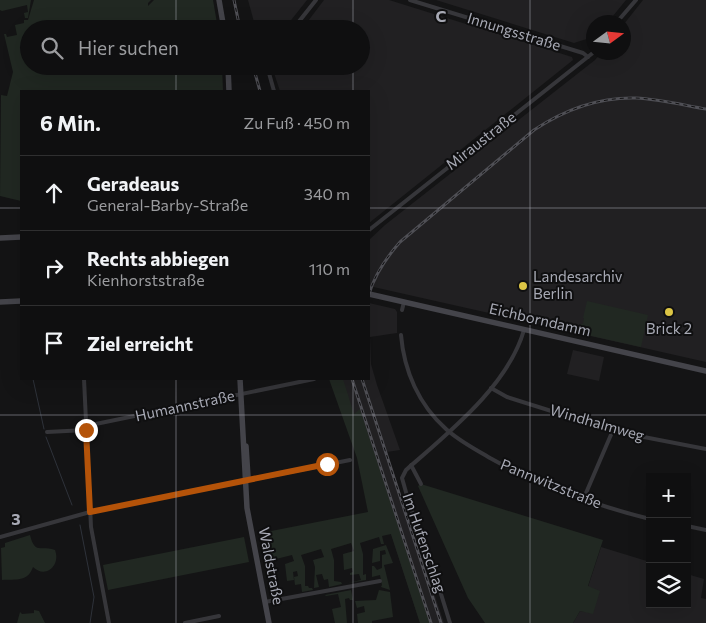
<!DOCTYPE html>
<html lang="de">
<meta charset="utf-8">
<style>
body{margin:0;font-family:Commissioner,sans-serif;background:#1d1d1e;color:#f1f3f6}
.controls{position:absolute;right:15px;bottom:15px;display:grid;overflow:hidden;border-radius:0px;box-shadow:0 5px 20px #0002}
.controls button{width:45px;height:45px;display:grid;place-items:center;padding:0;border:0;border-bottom:1px solid #2f2f30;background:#0f0f10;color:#f1f3f6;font:25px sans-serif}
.compass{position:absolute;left:586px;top:15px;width:45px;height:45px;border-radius:50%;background:#0f0f10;box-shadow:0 5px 20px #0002;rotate:75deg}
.stop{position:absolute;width:15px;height:15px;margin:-11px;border:4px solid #b45309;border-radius:50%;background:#fff}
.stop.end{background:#b45309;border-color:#fff;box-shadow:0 1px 5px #0008}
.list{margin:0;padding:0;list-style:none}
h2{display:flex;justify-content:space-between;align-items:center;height:65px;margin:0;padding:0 20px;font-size:21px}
h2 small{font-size:16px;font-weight:400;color:#9b9c9f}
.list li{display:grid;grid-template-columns:32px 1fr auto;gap:15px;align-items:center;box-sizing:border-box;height:75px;padding:0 20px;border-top:1px solid #2f2f30}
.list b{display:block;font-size:19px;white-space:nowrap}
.list p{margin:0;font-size:16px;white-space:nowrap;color:#9b9c9f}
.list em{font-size:16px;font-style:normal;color:#9b9c9f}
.icon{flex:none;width:28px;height:28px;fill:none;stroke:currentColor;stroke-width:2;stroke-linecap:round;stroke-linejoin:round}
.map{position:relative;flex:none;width:706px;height:623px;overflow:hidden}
.search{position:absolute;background:#0f0f10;box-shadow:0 5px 20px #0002;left:20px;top:20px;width:350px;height:55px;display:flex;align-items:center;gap:12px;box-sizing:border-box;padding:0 18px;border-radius:28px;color:#9b9c9f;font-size:19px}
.panel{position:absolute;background:#0f0f10;box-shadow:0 5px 20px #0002;left:20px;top:90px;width:350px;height:290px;border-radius:0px}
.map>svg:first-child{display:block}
</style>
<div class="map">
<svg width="706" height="623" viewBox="0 0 706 623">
<rect width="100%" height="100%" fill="#141415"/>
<g fill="#212022">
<path d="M248,0H307L284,29H256Z"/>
<path d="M324,0H389L572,57L573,60L369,223V91H280L272,67L361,66V29H302Z"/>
<path d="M436,0H626L608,22H594L593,37L574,43Z"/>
<path d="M643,0H706V362L369,286V240L385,225L595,60L601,53L624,52V24Z"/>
<path d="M369,303L395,309L397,312V333L370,337L371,364L377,385L400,450L387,452L444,623H420L391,534L336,379H369Z"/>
<path d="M573,350L604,357L599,381L567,374Z"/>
<path d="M601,547L650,562V604H687V574L704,579L701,598L706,599V623H573L580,611L593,613L588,587Z"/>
</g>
<g fill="#212822">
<path d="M0,0H31L28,18H25L24,13L28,12L27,5L2,11L0,10Z"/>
<path d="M34,0H151L148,3V6L154,0H213L218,29H29V66H222L223,91H21V201L0,196L1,95L7,96L13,72L4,34H6L7,37L17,35L15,25L24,23V20H28Z"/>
<path d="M587,301L648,315L641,347L578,333L581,324H583L584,318H583Z"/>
<path d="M329,379H343L354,414L360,409L430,623H420L391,534L382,536L384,544H381L379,537L360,543L363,554V575L366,574V580L348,583L361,580L359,574L350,575V573L353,572L352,568L344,570L343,554L354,551L351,543L331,549L334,560V581L341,582L342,584L329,587L328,579L324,580L322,574L316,575L319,587L314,588L315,567L313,560L324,557L321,549L301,555L305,566V586H308L309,588H312L313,590L302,592L301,584L295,585L294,577L298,576L297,571L293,572L294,580L287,581L285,564L294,561L292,555L272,560C277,572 273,581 275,593L278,592L279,596L276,597L272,594L261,533L368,512L357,458Z"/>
<path d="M421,484L603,540L588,586L600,591L593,614L580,611L573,623H485L468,598L418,486Z"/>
<path d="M30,535C35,555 41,545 55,550C61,566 45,579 33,567C28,582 16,579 2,580L1,548L5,547V543Z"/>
<path d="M244,537L249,562L108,590L103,565Z"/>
<path d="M386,545L393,563L384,565L390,590L381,587L382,585L380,575L372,577V566H374L377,570L382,568V555L386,554L385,550L380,551V561L372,563L373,549Z"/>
<path d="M351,590L353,600H350L349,598L345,599L347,623H335L332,609L341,607L338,594L326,596L325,595Z"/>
<path d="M379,590L390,592L393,617L372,621V623H358L357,614L365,612L364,606L357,608L355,601L376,600Z"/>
<path d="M34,610L39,611L45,623H17L20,612L22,614L34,613Z"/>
</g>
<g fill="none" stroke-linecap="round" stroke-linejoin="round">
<g stroke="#2e323a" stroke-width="1">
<path d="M33,379L44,429"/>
<path d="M46,437L72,505"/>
<path d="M80,525L94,597L90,623"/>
</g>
<g stroke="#36363a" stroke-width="4">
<path d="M410,0L583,53L588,57"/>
<path d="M617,22L636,0"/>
<path d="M293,29L316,0"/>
<path d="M267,66L274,91"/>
<path d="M369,230L594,52"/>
<path d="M402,310L404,302"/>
<path d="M401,335C404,371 419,405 446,429C459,441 475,449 490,458C540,486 594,505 650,519"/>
<path d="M84,379L91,527L109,623"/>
<path d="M491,388L507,397L618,432L706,449"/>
<path d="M86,426L314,379"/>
<path d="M47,432L86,430"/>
<path d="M411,465L421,484"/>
<path d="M583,500L613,430"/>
<path d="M687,526L706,530"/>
<path d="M0,537L90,512L350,460"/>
<path d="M265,602L380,581"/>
<path d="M185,623L219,616"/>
<path d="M450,623L419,523L411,510L402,478L406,470C448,433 508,386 524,330"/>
</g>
<g stroke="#44444a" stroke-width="5.5">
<path d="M219,0L224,29"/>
<path d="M228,66L229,91"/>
<path d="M0,238L21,237"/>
<path d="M369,294L706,371"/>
<path d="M0,302L21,301"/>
<path d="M240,379L247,508L269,623"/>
<path d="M246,446L248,477"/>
</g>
<g stroke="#4f4f55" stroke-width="3">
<g id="rail">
<path d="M234,0L240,29"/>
<path d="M253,66L260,91"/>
<path d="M369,294C375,274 386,258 400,242L534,130C564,110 599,97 636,98C659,99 683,105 706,109"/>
<path d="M352,379L431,623"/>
<path d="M362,379L441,623"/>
</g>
</g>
<use href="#rail" stroke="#0f0f10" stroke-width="1" stroke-dasharray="4" stroke-linecap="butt"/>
</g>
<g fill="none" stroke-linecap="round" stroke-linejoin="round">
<path stroke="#b45309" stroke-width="6" d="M86,430L90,512L327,464"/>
</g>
<path fill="none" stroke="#a7a9b4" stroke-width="1" stroke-opacity="0.55" d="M176,0V29M353,0V29M530,0V623M176,66V91M353,66V91M0,208H21M369,208H706M176,379V623M353,379V623M0,415H706"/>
<g fill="#dcc545" stroke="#0f0f10" stroke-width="2">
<circle cx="523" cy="286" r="5"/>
<circle cx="669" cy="312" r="5"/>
</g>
<g text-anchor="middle" stroke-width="4" stroke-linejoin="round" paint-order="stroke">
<g font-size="15" fill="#a7a9b4" stroke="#0f0f10">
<text transform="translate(514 32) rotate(17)" y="5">Innungsstraße</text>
<text transform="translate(481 141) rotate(-38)" y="5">Miraustraße</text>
<text transform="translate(540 320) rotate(13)" y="5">Eichborndamm</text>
<text transform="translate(185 406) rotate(-12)" y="5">Humannstraße</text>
<text transform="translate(597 423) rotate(16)" y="5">Windhalmweg</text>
<text transform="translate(551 484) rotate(22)" y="5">Pannwitzstraße</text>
<text transform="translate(424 543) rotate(71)" y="5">Im Hufenschlag</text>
<text transform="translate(271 566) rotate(79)" y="5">Waldstraße</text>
</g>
<g font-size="15" fill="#a7a9b4" stroke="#0f0f10" text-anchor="start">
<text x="533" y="282">Landesarchiv<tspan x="533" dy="17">Berlin</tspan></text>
<text x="669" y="334" text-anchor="middle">Brick 2</text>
</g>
</g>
<g font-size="16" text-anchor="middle" font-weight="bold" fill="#a7a9b4" stroke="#0f0f10" stroke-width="4" stroke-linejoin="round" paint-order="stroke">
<text x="441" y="22">C</text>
<text x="16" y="525">3</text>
</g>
</svg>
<div class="controls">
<button>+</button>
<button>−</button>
<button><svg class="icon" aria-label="layers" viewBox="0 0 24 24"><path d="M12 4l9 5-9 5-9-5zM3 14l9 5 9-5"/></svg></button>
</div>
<svg class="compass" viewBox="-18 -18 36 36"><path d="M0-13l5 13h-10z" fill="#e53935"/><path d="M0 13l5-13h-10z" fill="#9b9c9f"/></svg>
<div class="stop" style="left:327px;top:464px"></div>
<div class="stop end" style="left:86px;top:430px"></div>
<div class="search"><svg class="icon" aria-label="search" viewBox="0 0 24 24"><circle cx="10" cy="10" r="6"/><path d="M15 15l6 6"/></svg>Hier suchen</div>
<section class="panel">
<h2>6 Min.<small>Zu Fuß · 450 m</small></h2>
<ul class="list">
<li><svg class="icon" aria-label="ahead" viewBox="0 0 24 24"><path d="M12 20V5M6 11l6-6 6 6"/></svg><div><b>Geradeaus</b><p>General-Barby-Straße</p></div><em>340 m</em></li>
<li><svg class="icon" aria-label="right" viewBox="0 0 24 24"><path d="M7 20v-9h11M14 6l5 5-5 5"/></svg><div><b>Rechts abbiegen</b><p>Kienhorststraße</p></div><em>110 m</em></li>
<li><svg class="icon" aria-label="arrive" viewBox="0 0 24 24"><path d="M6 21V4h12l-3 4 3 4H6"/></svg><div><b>Ziel erreicht</b></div></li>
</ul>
</section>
</div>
